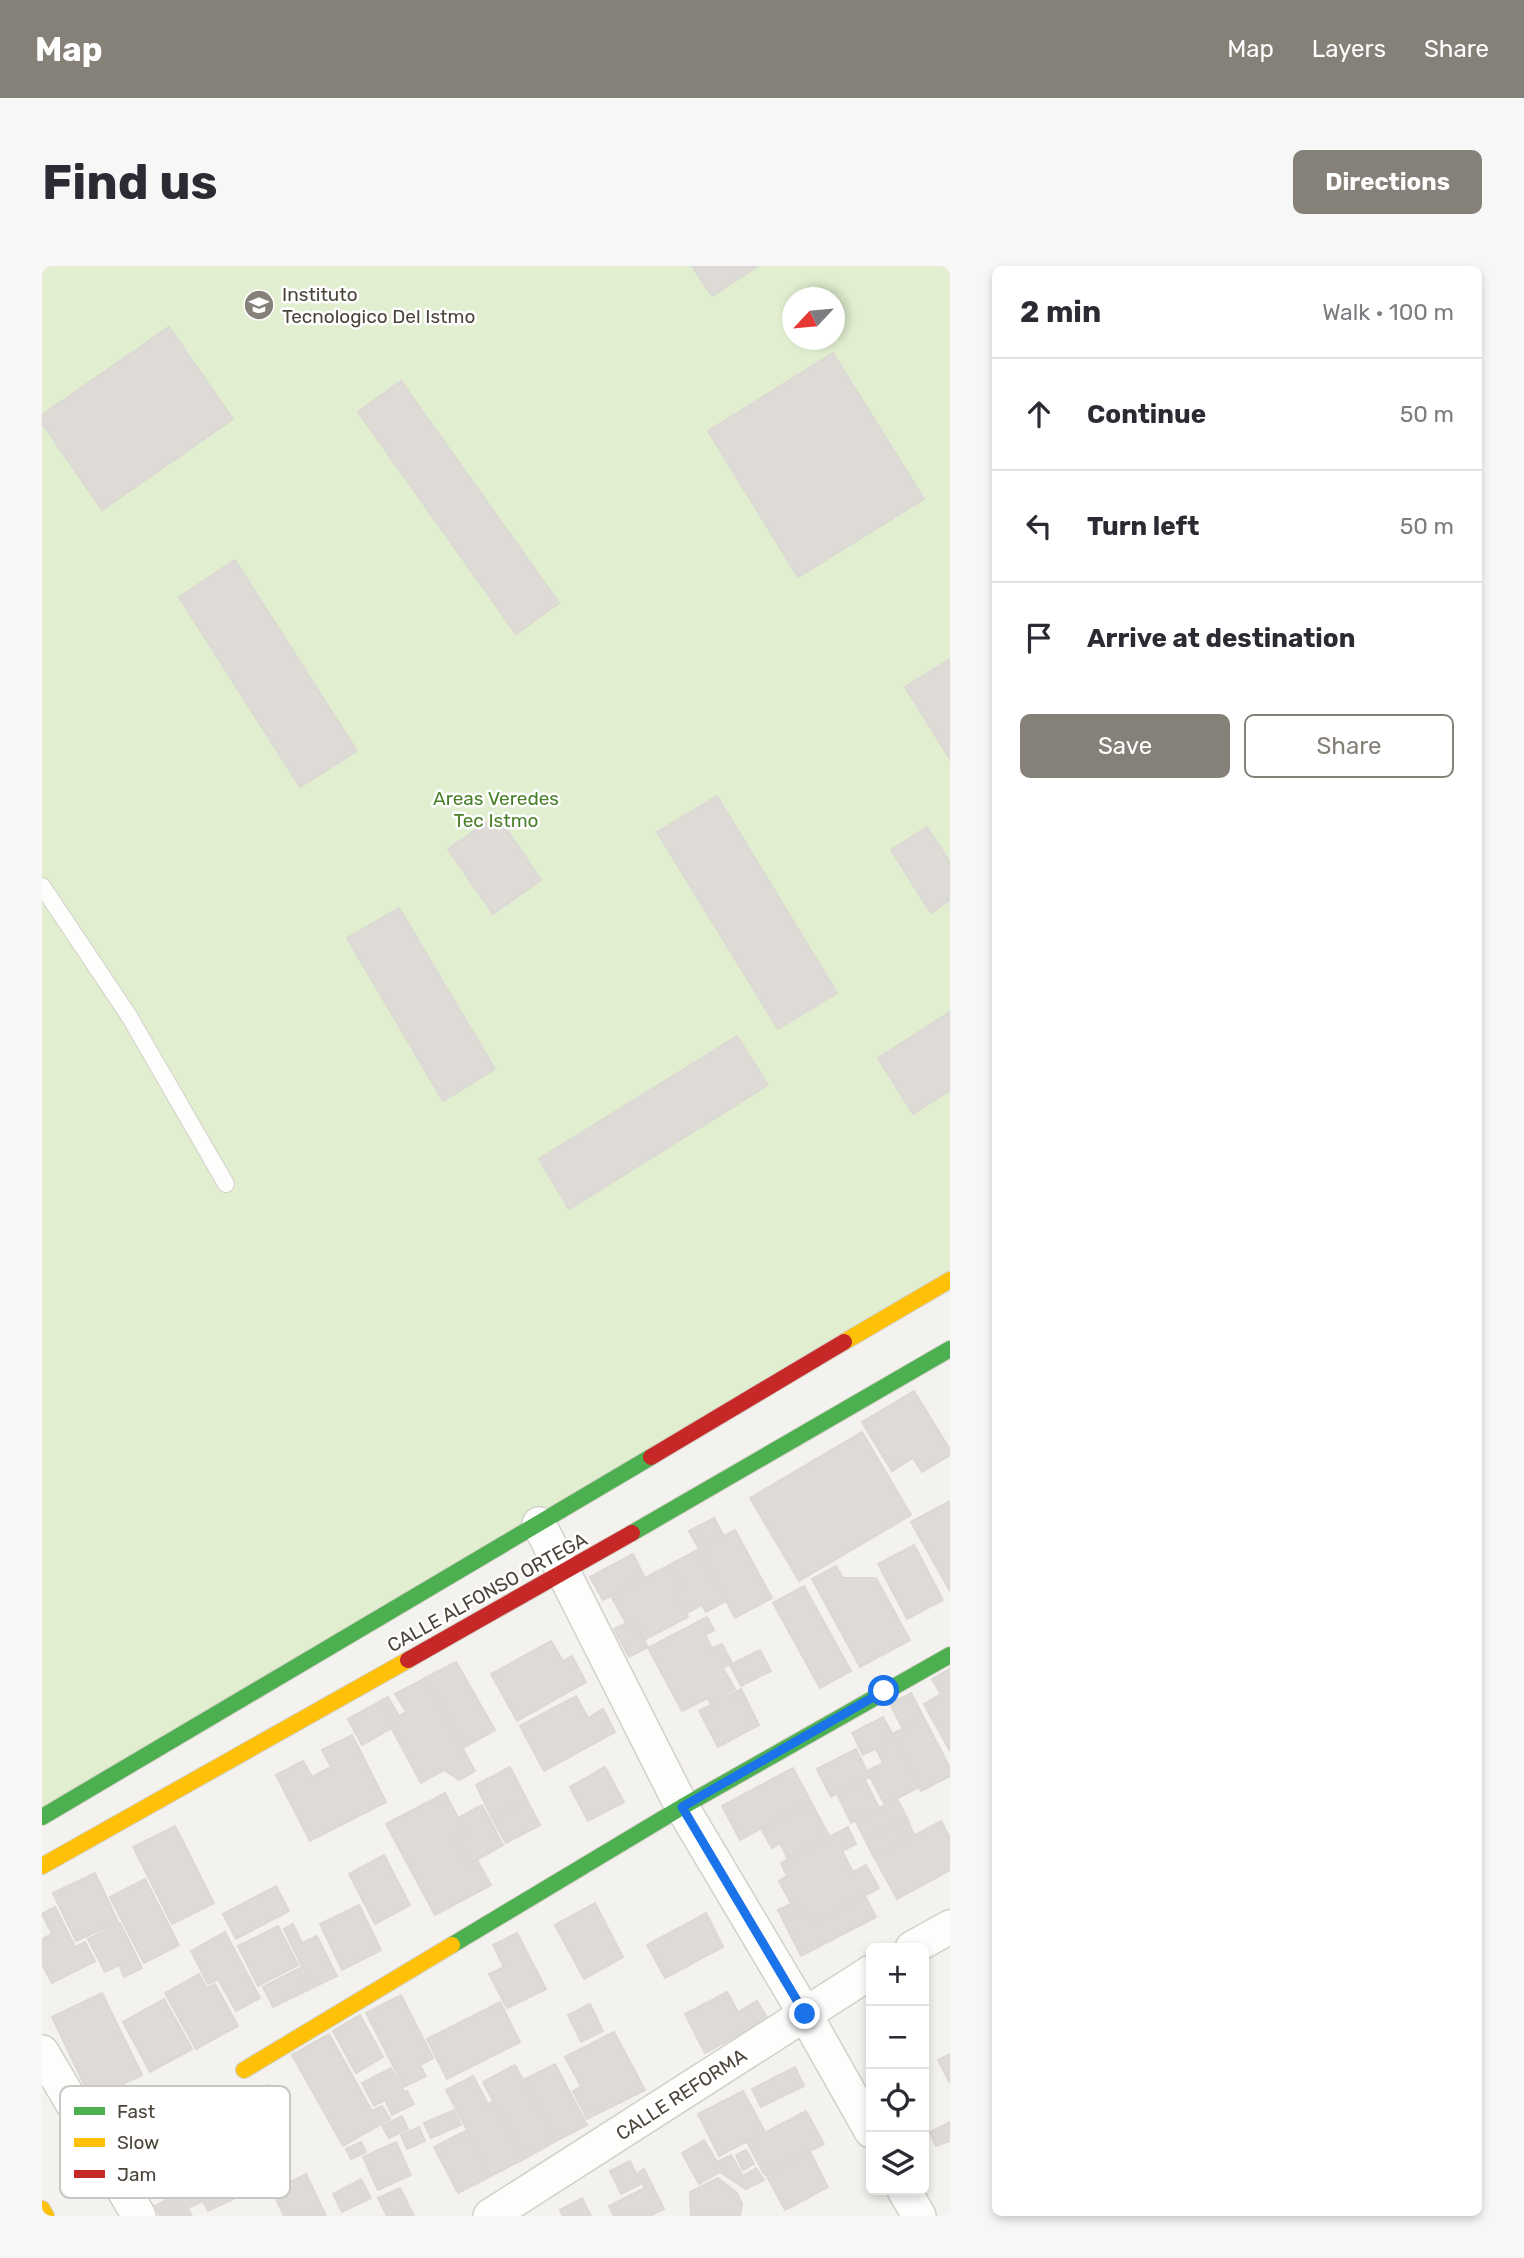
<!DOCTYPE html>
<meta charset="utf-8">
<style>
body{margin:0;font-family:Rubik,sans-serif;background:#f7f7f7;color:#2b2b33}
.controls{position:absolute;right:21px;bottom:21px;display:grid;overflow:hidden;border-radius:10px;box-shadow:0 4px 10px #0003}
.controls button{width:63px;height:63px;display:grid;place-items:center;padding:0;border:0;border-bottom:2px solid #e1e1e2;background:#fff;color:#2b2b33;font:35px sans-serif}
.compass{position:absolute;left:740px;top:21px;width:63px;height:63px;border-radius:50%;background:#fff;box-shadow:0 4px 10px #0003;rotate:244deg}
.stop{position:absolute;width:21px;height:21px;margin:-16px;border:5px solid #1a73e8;border-radius:50%;background:#fff}
.stop.end{background:#1a73e8;border-color:#fff;box-shadow:0 2px 7px #0008}
.list{margin:0;padding:0;list-style:none}
h2{display:flex;justify-content:space-between;align-items:center;height:91px;margin:0;padding:0 28px;font-size:30px}
h2 small{font-size:23px;font-weight:400;color:#7c7c81}
.list li{display:grid;grid-template-columns:46px 1fr auto;gap:21px;align-items:center;box-sizing:border-box;height:112px;padding:0 28px;border-top:2px solid #e1e1e2}
.list b{display:block;font-size:26px;white-space:nowrap}
.list em{font-size:23px;font-style:normal;color:#7c7c81}
.actions{display:flex;gap:14px;padding:21px 28px}
.actions a{flex:1;padding:16px 0;border:2px solid #868178;border-radius:10px;text-align:center;font-size:24px;color:#868178}
.actions .main{background:#868178;color:#fff}
.icon{flex:none;width:38px;height:38px;fill:none;stroke:currentColor;stroke-width:2;stroke-linecap:round;stroke-linejoin:round}
.map{position:relative;flex:none;width:908px;height:1950px;overflow:hidden;border-radius:10px}
header{display:flex;align-items:center;gap:42px;box-sizing:border-box;height:98px;padding:0 35px;background:#868178;color:#fff}
header strong{font-size:33px}
nav{display:flex;gap:38px;margin-inline-start:auto;font-size:24px}
.intro{display:flex;align-items:center;justify-content:space-between;box-sizing:border-box;height:168px;padding:0 42px}
h1{margin:0;font-size:49px}
.button{padding:18px 32px;border-radius:10px;background:#868178;color:#fff;font-size:24px;font-weight:700}
main{display:flex;gap:42px;padding:0 42px}
aside{flex:1;background:#fff;border-radius:10px;box-shadow:0 4px 10px #0003}
.map>svg:first-child{display:block}
</style>
<header>
<strong>Map</strong>
<nav><a>Map</a><a>Layers</a><a>Share</a></nav>
</header>
<div class="intro"><h1>Find us</h1><a class="button">Directions</a></div>
<main>
<div class="map">
<svg width="908" height="1950" viewBox="0 0 908 1950">
<rect width="100%" height="100%" fill="#f4f2ee"/>
<path fill="#e1eecf" fill-rule="evenodd" d="M0,0H908V1012L0,1550ZM750,32H792V74H750Z"/>
<g fill="#dedbd6" stroke="#dcd9d4" stroke-width="2">
<path d="M650,0H716L670,30Z"/>
<path d="M127,61L191,153L60,244L0,157V149Z"/>
<path d="M791,87L882,233L756,311L666,165Z"/>
<path d="M359,115L517,337L474,368L316,146Z"/>
<path d="M193,294L315,485L258,521L137,331Z"/>
<path d="M908,393V493L863,421Z"/>
<path d="M675,530L795,727L736,763L615,566Z"/>
<path d="M455,549L499,614L451,648L406,583Z"/>
<path d="M885,561L908,596V634L889,647L849,584Z"/>
<path d="M357,642L453,803L401,835L305,672Z"/>
<path d="M908,746V824L871,848L836,792Z"/>
<path d="M695,770L726,819L527,943L497,893Z"/>
<path d="M872,1125L908,1184V1189L880,1206L871,1192L850,1205L820,1156Z"/>
<path d="M820,1166L869,1249L757,1315L708,1232Z"/>
<path d="M908,1235V1325L869,1256Z"/>
<path d="M672,1252L682,1270L657,1283L647,1265Z"/>
<path d="M693,1264L730,1332L693,1352L657,1283Z"/>
<path d="M872,1279L901,1334L865,1353L836,1298Z"/>
<path d="M657,1283L684,1335L664,1346L660,1339L643,1348L632,1325L640,1320L629,1298Z"/>
<path d="M591,1288L603,1312L561,1334L548,1311Z"/>
<path d="M629,1298L640,1320L632,1325L646,1351L602,1374L591,1354L584,1357L569,1330Z"/>
<path d="M794,1300L801,1312H834L868,1374L818,1401L770,1313Z"/>
<path d="M762,1320L809,1405L778,1422L731,1337Z"/>
<path d="M665,1351L672,1364L663,1369L670,1382L680,1378L690,1397L681,1402L693,1423L668,1437L666,1432L640,1445L606,1382Z"/>
<path d="M591,1354L606,1381L587,1391L572,1363Z"/>
<path d="M509,1375L521,1395L530,1390L544,1416L475,1455L449,1408Z"/>
<path d="M718,1384L729,1405L699,1420L688,1399Z"/>
<path d="M414,1396L453,1464L421,1482L383,1412Z"/>
<path d="M908,1403V1485L882,1438L899,1428L890,1413Z"/>
<path d="M383,1412L433,1505L417,1514L402,1504L379,1517L346,1456L364,1446L353,1428Z"/>
<path d="M699,1423L717,1459L676,1481L657,1445Z"/>
<path d="M869,1427L882,1452L861,1463L848,1438Z"/>
<path d="M534,1430L546,1452L561,1443L573,1466L502,1505L478,1460Z"/>
<path d="M346,1431L357,1450L346,1456L350,1462L320,1479L306,1453Z"/>
<path d="M841,1451L853,1473L821,1489L810,1467Z"/>
<path d="M882,1452L908,1502V1510L879,1525L850,1468Z"/>
<path d="M310,1469L344,1536L268,1575L234,1509L261,1495L270,1511L289,1501L280,1484Z"/>
<path d="M853,1473L877,1521L843,1539L825,1505L841,1497L834,1483Z"/>
<path d="M814,1483L828,1511L789,1531L775,1503Z"/>
<path d="M468,1501L485,1534L450,1552L434,1519Z"/>
<path d="M563,1501L582,1536L546,1555L528,1521Z"/>
<path d="M751,1502L769,1536L698,1574L680,1540Z"/>
<path d="M823,1514L837,1542L809,1557L795,1528Z"/>
<path d="M403,1527L424,1567L414,1573L427,1598L435,1594L449,1619L393,1649L344,1558Z"/>
<path d="M855,1533L865,1552L823,1574L813,1554Z"/>
<path d="M485,1534L498,1559L464,1577L450,1552Z"/>
<path d="M769,1536L788,1571L746,1593L738,1577L730,1582L719,1563Z"/>
<path d="M440,1539L461,1579L427,1598L414,1573L424,1567L416,1552Z"/>
<path d="M865,1552L872,1569L832,1591L823,1574Z"/>
<path d="M899,1555L908,1572V1604L855,1633L832,1591Z"/>
<path d="M133,1560L172,1637L130,1658L91,1581Z"/>
<path d="M806,1561L814,1578L800,1585L811,1606L824,1599L837,1622L771,1657L763,1643L754,1647L737,1615L745,1610L739,1597Z"/>
<path d="M342,1589L368,1639L333,1658L307,1608Z"/>
<path d="M53,1607L76,1656L34,1675L11,1627Z"/>
<path d="M103,1613L137,1679L102,1697L68,1631Z"/>
<path d="M234,1620L247,1645L194,1673L181,1648Z"/>
<path d="M823,1630L834,1651L759,1690L736,1644L749,1638L754,1647L763,1643L771,1657Z"/>
<path d="M553,1637L581,1691L542,1713L513,1659Z"/>
<path d="M317,1639L339,1684L300,1704L278,1658Z"/>
<path d="M13,1641L33,1681L43,1676L53,1695L10,1717L0,1698V1673L10,1668L0,1648Z"/>
<path d="M664,1647L681,1681L623,1712L605,1679Z"/>
<path d="M78,1657L100,1702L82,1711L77,1699L63,1706L46,1673Z"/>
<path d="M251,1658L260,1677L275,1670L295,1710L270,1722L242,1663Z"/>
<path d="M236,1660L256,1699L216,1720L196,1680Z"/>
<path d="M183,1666L218,1732L194,1745L176,1713L166,1718L149,1685Z"/>
<path d="M475,1667L504,1723L465,1742L447,1708L462,1701L451,1679Z"/>
<path d="M258,1702L268,1723L231,1741L221,1721Z"/>
<path d="M157,1708L165,1722L173,1718L196,1760L154,1783L123,1727Z"/>
<path d="M685,1726L696,1746L715,1735L726,1753L663,1787L643,1748Z"/>
<path d="M60,1727L100,1809L49,1833L10,1751Z"/>
<path d="M359,1729L391,1792L378,1799L384,1810L362,1821L324,1747Z"/>
<path d="M122,1733L150,1783L108,1806L81,1756Z"/>
<path d="M458,1736L478,1776L405,1813L385,1773Z"/>
<path d="M548,1738L561,1765L539,1776L526,1749Z"/>
<path d="M318,1749L341,1791L314,1807L291,1765Z"/>
<path d="M572,1766L603,1824L545,1853L531,1825L539,1820L523,1791Z"/>
<path d="M287,1768L330,1845L340,1840L348,1853L301,1880L250,1789Z"/>
<path d="M908,1788V1817L896,1794Z"/>
<path d="M513,1798L545,1859L514,1875L481,1814Z"/>
<path d="M473,1799L514,1875L482,1893L441,1816Z"/>
<path d="M753,1801L762,1820L719,1841L710,1823Z"/>
<path d="M349,1802L362,1826L365,1825L372,1838L350,1849L343,1834L332,1840L320,1817Z"/>
<path d="M431,1810L446,1838L451,1835L482,1893L449,1910L404,1824Z"/>
<path d="M227,1819L242,1846L213,1861L199,1834Z"/>
<path d="M701,1825L723,1866L677,1890L656,1848Z"/>
<path d="M412,1844L419,1859L389,1872L382,1857Z"/>
<path d="M764,1845L782,1878L722,1908L705,1876Z"/>
<path d="M360,1850L366,1863L347,1872L340,1860Z"/>
<path d="M908,1856V1875L894,1880L888,1866Z"/>
<path d="M377,1861L383,1875L365,1883L359,1869Z"/>
<path d="M425,1864L449,1910L416,1927L392,1881Z"/>
<path d="M662,1874L675,1896L689,1889L701,1910L714,1902L722,1914L704,1923L678,1906L657,1918L640,1887Z"/>
<path d="M319,1876L324,1886L309,1893L304,1883Z"/>
<path d="M354,1876L369,1909L336,1924L321,1891Z"/>
<path d="M704,1884L712,1898L701,1904L694,1889Z"/>
<path d="M768,1886L786,1921L743,1944L724,1909Z"/>
<path d="M150,1892L171,1934L187,1926L191,1933L166,1945L161,1935L148,1941L139,1923L124,1930L114,1909Z"/>
<path d="M588,1895L599,1918L579,1928L568,1905Z"/>
<path d="M602,1903L622,1943L608,1950H572L567,1940L603,1922L596,1907Z"/>
<path d="M264,1908L284,1950H242L230,1925Z"/>
<path d="M676,1912L695,1927L700,1938L698,1950H649L648,1926Z"/>
<path d="M319,1913L329,1932L300,1946L291,1928Z"/>
<path d="M358,1922L372,1950H345L336,1932Z"/>
<path d="M138,1927L150,1950H118L113,1940Z"/>
<path d="M540,1932L549,1950H521L518,1944Z"/>
</g>
<g fill="none" stroke-linecap="round" stroke-linejoin="round">
<g stroke="#d2d0cb" stroke-width="18">
<path id="lane" d="M0,620L87,750L184,918"/>
</g>
<g stroke="#d2d0cb" stroke-width="36">
<g id="street">
<path d="M497,1258L640,1541L763,1748L829,1865"/>
<path d="M870,1682L908,1661"/>
<path d="M0,1786L97,1950"/>
<path d="M862,1924L877,1950"/>
<path d="M448,1950L829,1706"/>
</g>
</g>
<g stroke="#d3cfc5" stroke-width="18">
<g id="fast">
<path d="M590,1267L908,1083"/>
<path d="M0,1551L609,1191"/>
<path d="M410,1679L640,1541L908,1389"/>
</g>
</g>
<g stroke="#d3cfc5" stroke-width="18">
<g id="slow">
<path d="M802,1076L908,1014"/>
<path d="M0,1600L366,1394"/>
<path d="M202,1804L410,1679"/>
<path d="M0,1943L4,1950"/>
</g>
</g>
<g stroke="#d3cfc5" stroke-width="18">
<g id="jam">
<path d="M609,1191L802,1076"/>
<path d="M366,1394L590,1267"/>
</g>
</g>
<use href="#lane" stroke="#fdfdfc" stroke-width="16"/>
<use href="#street" stroke="#fdfdfc" stroke-width="33"/>
<use href="#fast" stroke="#4caf50" stroke-width="16"/>
<use href="#slow" stroke="#ffc107" stroke-width="16"/>
<use href="#jam" stroke="#c62828" stroke-width="16"/>
</g>
<g fill="none" stroke-linecap="round" stroke-linejoin="round">
<path stroke="#1a73e8" stroke-width="9" d="M763,1748L640,1541L842,1425"/>
</g>
<defs>
<g id="university-disc" transform="scale(1.575)"><circle r="9.5" fill="#868178" stroke="#fff"/><path d="M0-5L7-2L0 1L-7-2ZM-4 1L0 2.5L4 1V4Q0 6-4 4Z" fill="#fff"/></g>
</defs>
<g fill-rule="evenodd">
<use href="#university-disc" x="217" y="39"/>
</g>
<g text-anchor="middle" stroke-width="5" stroke-linejoin="round" paint-order="stroke">
<g font-size="19" fill="#4b4439" stroke="#fff" text-anchor="start">
<text x="240" y="35">Instituto<tspan x="240" dy="22">Tecnologico Del Istmo</tspan></text>
</g>
<g font-size="19" fill="#4a7f2a" stroke="#fff">
<text x="454" y="539">Areas Veredes<tspan x="454" dy="22">Tec Istmo</tspan></text>
</g>
<g font-size="19" fill="#4b4439" stroke="#fff">
<text transform="translate(445 1326) rotate(-29)" y="7">CALLE ALFONSO ORTEGA</text>
<text transform="translate(639 1828) rotate(-33)" y="7">CALLE REFORMA</text>
</g>
</g>
<rect x="18" y="1820" width="230" height="112" rx="10" fill="#fff" stroke="#c9c7c4" stroke-width="2"/>
<rect x="32" y="1841" width="31" height="8" fill="#4caf50"/>
<rect x="32" y="1872" width="31" height="9" fill="#ffc107"/>
<rect x="32" y="1904" width="31" height="8" fill="#c62828"/>
<g font-size="19" fill="#4b4439">
<text x="75" y="1852">Fast</text>
<text x="75" y="1883">Slow</text>
<text x="75" y="1915">Jam</text>
</g>
</svg>
<div class="controls">
<button>+</button>
<button>−</button>
<button><svg class="icon" aria-label="locate" viewBox="0 0 24 24"><circle cx="12" cy="12" r="6"/><path d="M12 2v4M12 18v4M2 12h4M18 12h4"/></svg></button>
<button><svg class="icon" aria-label="layers" viewBox="0 0 24 24"><path d="M12 4l9 5-9 5-9-5zM3 14l9 5 9-5"/></svg></button>
</div>
<svg class="compass" viewBox="-18 -18 36 36"><path d="M0-13l5 13h-10z" fill="#e53935"/><path d="M0 13l5-13h-10z" fill="#7c7c81"/></svg>
<div class="stop" style="left:842px;top:1425px"></div>
<div class="stop end" style="left:763px;top:1748px"></div>
</div>
<aside>
<h2>2 min<small>Walk · 100 m</small></h2>
<ul class="list">
<li><svg class="icon" aria-label="ahead" viewBox="0 0 24 24"><path d="M12 20V5M6 11l6-6 6 6"/></svg><div><b>Continue</b></div><em>50 m</em></li>
<li><svg class="icon" aria-label="left" viewBox="0 0 24 24"><path d="M17 20v-9H6M10 6l-5 5 5 5"/></svg><div><b>Turn left</b></div><em>50 m</em></li>
<li><svg class="icon" aria-label="arrive" viewBox="0 0 24 24"><path d="M6 21V4h12l-3 4 3 4H6"/></svg><div><b>Arrive at destination</b></div></li>
</ul>
<div class="actions"><a class="main">Save</a><a>Share</a></div>
</aside>
</main>
